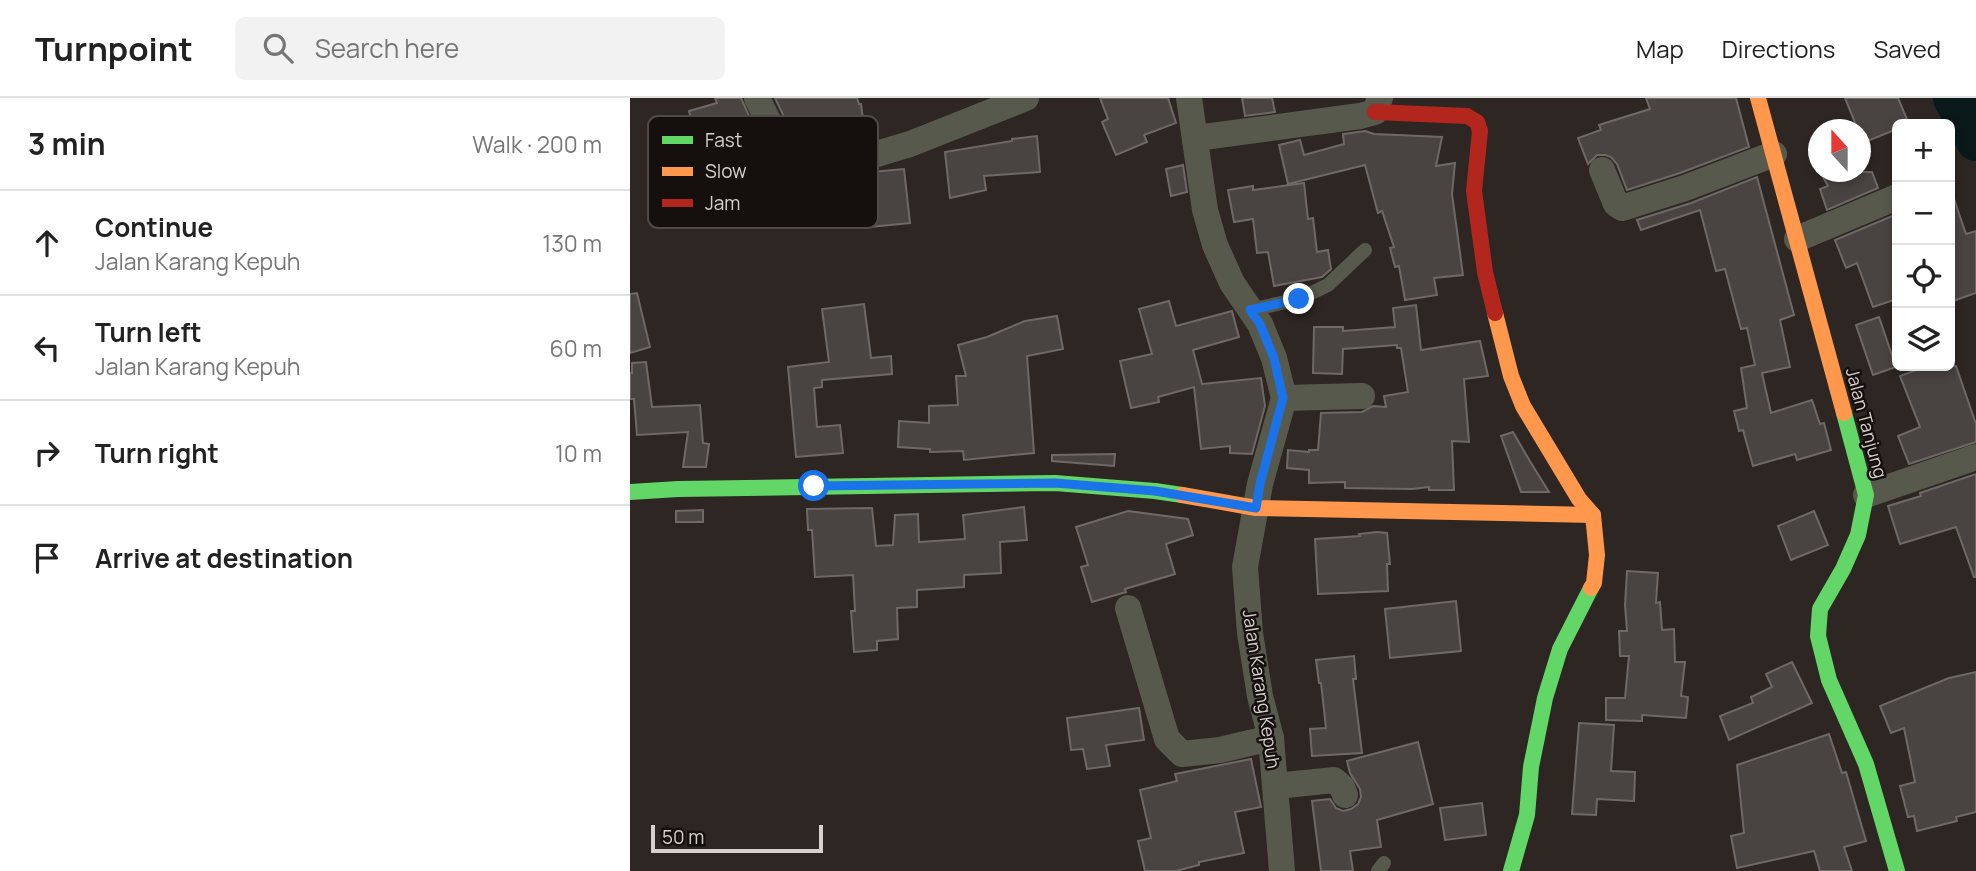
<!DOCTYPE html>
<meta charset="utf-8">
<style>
body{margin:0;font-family:Manrope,sans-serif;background:#f2f2f2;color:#222}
.controls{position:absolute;right:21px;top:21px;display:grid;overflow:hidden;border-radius:10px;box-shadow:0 4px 10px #0003}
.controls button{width:63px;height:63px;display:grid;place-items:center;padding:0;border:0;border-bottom:2px solid #e0e0e0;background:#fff;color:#222;font:35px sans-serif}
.compass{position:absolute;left:1178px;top:21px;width:63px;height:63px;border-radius:50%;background:#fff;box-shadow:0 4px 10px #0003;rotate:339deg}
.scale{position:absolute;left:21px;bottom:18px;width:172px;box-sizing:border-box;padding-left:7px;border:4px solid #d8d0cc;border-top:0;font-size:19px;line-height:24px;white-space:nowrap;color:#d8d0cc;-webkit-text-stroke:5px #15100d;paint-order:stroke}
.stop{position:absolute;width:21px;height:21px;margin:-16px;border:5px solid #1a73e8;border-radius:50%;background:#fff}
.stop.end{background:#1a73e8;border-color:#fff;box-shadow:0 2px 7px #0008}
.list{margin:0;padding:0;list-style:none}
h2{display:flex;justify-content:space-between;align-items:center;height:91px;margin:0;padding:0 28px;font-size:30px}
h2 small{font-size:23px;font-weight:400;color:#767676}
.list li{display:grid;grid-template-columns:46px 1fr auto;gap:21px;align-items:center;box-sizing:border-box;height:105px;padding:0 28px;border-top:2px solid #e0e0e0}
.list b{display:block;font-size:26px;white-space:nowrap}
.list p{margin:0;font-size:23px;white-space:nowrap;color:#767676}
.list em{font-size:23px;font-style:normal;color:#767676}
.icon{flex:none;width:38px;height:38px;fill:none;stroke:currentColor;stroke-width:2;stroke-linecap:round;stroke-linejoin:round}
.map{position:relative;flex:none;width:1346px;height:773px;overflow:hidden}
header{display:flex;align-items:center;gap:42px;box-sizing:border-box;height:98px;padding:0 35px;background:#fff;border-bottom:2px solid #e0e0e0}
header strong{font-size:33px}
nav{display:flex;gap:38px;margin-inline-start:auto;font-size:24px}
.search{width:490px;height:63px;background:#f2f2f2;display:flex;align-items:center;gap:18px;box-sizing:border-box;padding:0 24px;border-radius:10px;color:#767676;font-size:26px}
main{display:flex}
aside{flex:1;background:#fff}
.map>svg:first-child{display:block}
</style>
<header>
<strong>Turnpoint</strong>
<div class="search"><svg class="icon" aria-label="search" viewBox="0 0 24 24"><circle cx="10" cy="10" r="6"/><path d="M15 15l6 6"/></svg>Search here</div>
<nav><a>Map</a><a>Directions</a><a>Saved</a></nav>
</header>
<main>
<aside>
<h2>3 min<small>Walk · 200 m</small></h2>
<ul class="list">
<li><svg class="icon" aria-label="ahead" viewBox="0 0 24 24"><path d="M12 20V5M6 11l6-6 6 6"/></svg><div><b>Continue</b><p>Jalan Karang Kepuh</p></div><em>130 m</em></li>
<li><svg class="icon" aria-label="left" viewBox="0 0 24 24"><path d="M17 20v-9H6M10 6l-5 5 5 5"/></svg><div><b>Turn left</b><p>Jalan Karang Kepuh</p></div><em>60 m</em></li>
<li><svg class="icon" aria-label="right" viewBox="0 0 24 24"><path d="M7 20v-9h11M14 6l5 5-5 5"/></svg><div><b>Turn right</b></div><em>10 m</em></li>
<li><svg class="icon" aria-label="arrive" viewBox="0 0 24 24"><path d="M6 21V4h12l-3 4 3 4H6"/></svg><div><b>Arrive at destination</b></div></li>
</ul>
</aside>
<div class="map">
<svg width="1346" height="773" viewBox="0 0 1346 773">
<rect width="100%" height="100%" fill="#2d2623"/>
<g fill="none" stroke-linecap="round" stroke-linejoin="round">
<path stroke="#091919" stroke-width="40" d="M1323,0L1346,43"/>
</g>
<g fill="#494341" stroke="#6e6866" stroke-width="2">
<path d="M85,0H111L128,38L98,47L96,40L68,48L59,13L87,5Z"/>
<path d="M145,0H227L229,6H231L236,43L218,48H182L179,23L159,29Z"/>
<path d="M470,0H538L546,25L514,37L517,44L486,57L472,24L478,21Z"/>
<path d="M612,0H642L645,14L615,18Z"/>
<path d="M1016,0H1106L1119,49L1050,75L997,92L987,66L981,59L975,57H967L958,66L948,40L971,32L969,27L1020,11Z"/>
<path d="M1215,0H1268L1279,26H1267V31L1230,46V32H1228Z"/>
<path d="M735,33L744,36L812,39L806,68L825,65L822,96L833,177L804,180L807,197L775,202L769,168L765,169L760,150L764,149L752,113L748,115L735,67L658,86L649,47L670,42L674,57L714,46L713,36Z"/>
<path d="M407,38L410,74L354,78L356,92L320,100L315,54L382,43V41Z"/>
<path d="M553,67L557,94L541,98L536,71Z"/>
<path d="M274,71L280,125L230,130L229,124L221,125L220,117H206L203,84H186L185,79L220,80L241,74Z"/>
<path d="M1190,74H1242L1248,90L1197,112L1190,91L1198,88Z"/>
<path d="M1127,79L1164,217L1150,222L1160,269L1132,275L1141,315L1182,302L1190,326L1194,325L1201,352L1167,362L1165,356L1123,368L1113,332L1109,333L1104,313L1117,310L1111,270L1125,267L1117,230L1111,231L1095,171L1086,173L1070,112L1011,132L1007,122L1061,105Z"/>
<path d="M674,85L678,121L683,120L687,154L698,152L701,171L692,179L644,188L638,154L627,155L623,121L604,124L598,92L623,88V92Z"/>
<path d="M1320,98H1323L1336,136L1346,133V195L1320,204Z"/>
<path d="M1267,116V201L1243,209L1227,165L1216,170L1205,142Z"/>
<path d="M7,195L20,249L0,255V196Z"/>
<path d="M539,203L546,228L602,213L609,239L563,252L572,286L631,280L635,308L622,356L600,355V348L571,351L564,289L528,299L529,304L501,310L490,263L522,256L509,211Z"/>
<path d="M234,206L241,260L261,258L262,276L192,282V289L184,290L187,329L210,327L213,355L166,359L158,269L199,264L192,211Z"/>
<path d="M786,207L791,252L850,243L858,278L834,281L839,344L822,343L824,392H799V389L783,391L715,390V384L679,385V372L657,370L658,352L679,354V352H688L691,315L732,314L743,308L756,309L754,298L778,294L771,250H767V247L713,251L712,276L683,275L684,229H713V233L765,229L763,210Z"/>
<path d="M427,218L433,251L397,258L404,355L334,362L333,353L300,354V351L268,349L269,323L299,325V308L328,307L326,278H336L328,247L357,239L395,223Z"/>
<path d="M1249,219L1266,269L1243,277L1226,227Z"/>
<path d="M16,264L22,309L70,307L73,345L79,346L76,369H53L58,334L7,337L4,301H0V275H2V265Z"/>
<path d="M1297,268H1326L1346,326V344L1279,366L1268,338L1290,329L1270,278Z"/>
<path d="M883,334L901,365L919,394H891L871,338Z"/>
<path d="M485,356L484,368L422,363V357Z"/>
<path d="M1346,376V479H1344L1326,429L1270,446L1258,408L1291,398L1290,395Z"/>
<path d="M394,409L397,442L370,444L371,475L334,477V489L287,492V509L267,510L268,541L247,543V552L224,554L221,513H225L223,477L185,479L182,432H178L177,411L242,410L246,448L263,447L265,417L288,416L289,444L335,441L333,417Z"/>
<path d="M73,412V424H46V413Z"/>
<path d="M498,413L558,421L563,437L536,446L545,476L495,491L496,494L462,504L451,469L458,467L446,429Z"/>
<path d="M1184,413L1198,447L1161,462L1148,428Z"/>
<path d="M747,434L757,435L760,466H757L758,493L688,496L685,441L730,438L729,436Z"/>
<path d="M997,473L1028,475L1026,505L1030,504L1032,532L1044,531L1045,564H1055L1051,598L1058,599L1056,620L1012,617V623L976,622V600H995L999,558H990L989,533H997L995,507Z"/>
<path d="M826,503L831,553L760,560L755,511Z"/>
<path d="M724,558L726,581H723L732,655L682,658L680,631L696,630L691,585H689L686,562Z"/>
<path d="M1162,564L1182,605L1099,642L1090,618L1123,605L1121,599L1142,589L1136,576Z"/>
<path d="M1346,574V714L1326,719L1327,723L1287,733L1284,718L1278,719L1270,688L1285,684L1274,630L1261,635L1250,608L1319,580Z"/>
<path d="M509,610L514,642L476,647L480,668L457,671L453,651L441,652L437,620Z"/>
<path d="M949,625L984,627L981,673L1005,674L1004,703L967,701L966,717L942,716Z"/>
<path d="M1199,636L1212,675L1216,674L1236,743L1214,749L1222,773H1190L1184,753L1107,770L1101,738L1114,735L1107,667Z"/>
<path d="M788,644L803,706L747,722L751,749L720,753L723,773H691L682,703L700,701L706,710L713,713L721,711L728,706L731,699L730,691L720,675L717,663Z"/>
<path d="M621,661L631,709L605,714L614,755L569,764V767L546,773H515L508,743L521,740L510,692L547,683L545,676Z"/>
<path d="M852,705L856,737L815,742L810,710Z"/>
</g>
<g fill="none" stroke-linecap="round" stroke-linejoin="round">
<g stroke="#58594d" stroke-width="14">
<path d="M620,212L669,201L698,187L735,152"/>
<path d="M748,773L754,765"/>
</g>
<g stroke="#58594d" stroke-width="26">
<path d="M127,0L150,47L161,63L220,64L280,46L396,0"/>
<path d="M559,0L575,112L585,147L602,185L630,226L644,260L654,300L630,386L615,469L620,535L630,598L641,640L652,773"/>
<path d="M566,40L730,18L745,14L750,0"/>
<path d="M972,72L986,106L992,110L1055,90L1144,56"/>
<path d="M1167,141L1267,99"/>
<path d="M654,300L732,298"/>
<path d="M1236,397L1346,359"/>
<path d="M498,510L537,641L552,656L590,652L641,640"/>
<path d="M646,688L704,682L712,689L715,697"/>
</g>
<g stroke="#63d668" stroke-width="16">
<path d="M1214,315L1236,397L1228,437L1213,471L1190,511L1188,538L1199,582L1236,666L1267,773"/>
<path d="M0,394L48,391L425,385L525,393L552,397"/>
<path d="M881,773L897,717L901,669L915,600L930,551L961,490"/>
</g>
<g stroke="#ff974d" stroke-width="16">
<path d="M1128,0L1214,315"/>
<path d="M865,215L881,278L893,308L949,401L963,417L967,457L964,485L961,490"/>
<path d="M552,397L626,410L963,417"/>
</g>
<path stroke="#b3261e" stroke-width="16" d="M745,14L837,18L847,24L850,33L844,93L855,174L865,215"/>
</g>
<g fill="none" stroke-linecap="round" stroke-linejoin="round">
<path stroke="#1a73e8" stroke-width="9" d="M184,388L425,385L525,393L626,410L630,386L653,300L644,260L630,226L620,212L669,201"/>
</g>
<g text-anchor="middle" stroke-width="5" stroke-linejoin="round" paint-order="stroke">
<g font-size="18" fill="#d8d0cc" stroke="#15100d">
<text transform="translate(1236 325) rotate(75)" y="6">Jalan Tanjung</text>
<text transform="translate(631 591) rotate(81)" y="6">Jalan Karang Kepuh</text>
</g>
</g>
<rect x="18" y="18" width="230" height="112" rx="10" fill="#15100d" stroke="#504a46" stroke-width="2"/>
<rect x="32" y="38" width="31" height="8" fill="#63d668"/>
<rect x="32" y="69" width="31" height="9" fill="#ff974d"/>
<rect x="32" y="101" width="31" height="8" fill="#b3261e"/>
<g font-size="19" fill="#d8d0cc">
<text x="75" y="49">Fast</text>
<text x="75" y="80">Slow</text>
<text x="75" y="112">Jam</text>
</g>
</svg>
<div class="controls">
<button>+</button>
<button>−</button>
<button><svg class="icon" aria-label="locate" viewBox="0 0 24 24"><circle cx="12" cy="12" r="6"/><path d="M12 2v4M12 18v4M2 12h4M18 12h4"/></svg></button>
<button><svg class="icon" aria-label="layers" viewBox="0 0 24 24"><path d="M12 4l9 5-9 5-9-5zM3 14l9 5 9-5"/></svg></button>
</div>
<svg class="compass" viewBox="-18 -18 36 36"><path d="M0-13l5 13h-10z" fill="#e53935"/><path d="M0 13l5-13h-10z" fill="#767676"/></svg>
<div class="scale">50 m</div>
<div class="stop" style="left:184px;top:388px"></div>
<div class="stop end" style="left:669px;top:201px"></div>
</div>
</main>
